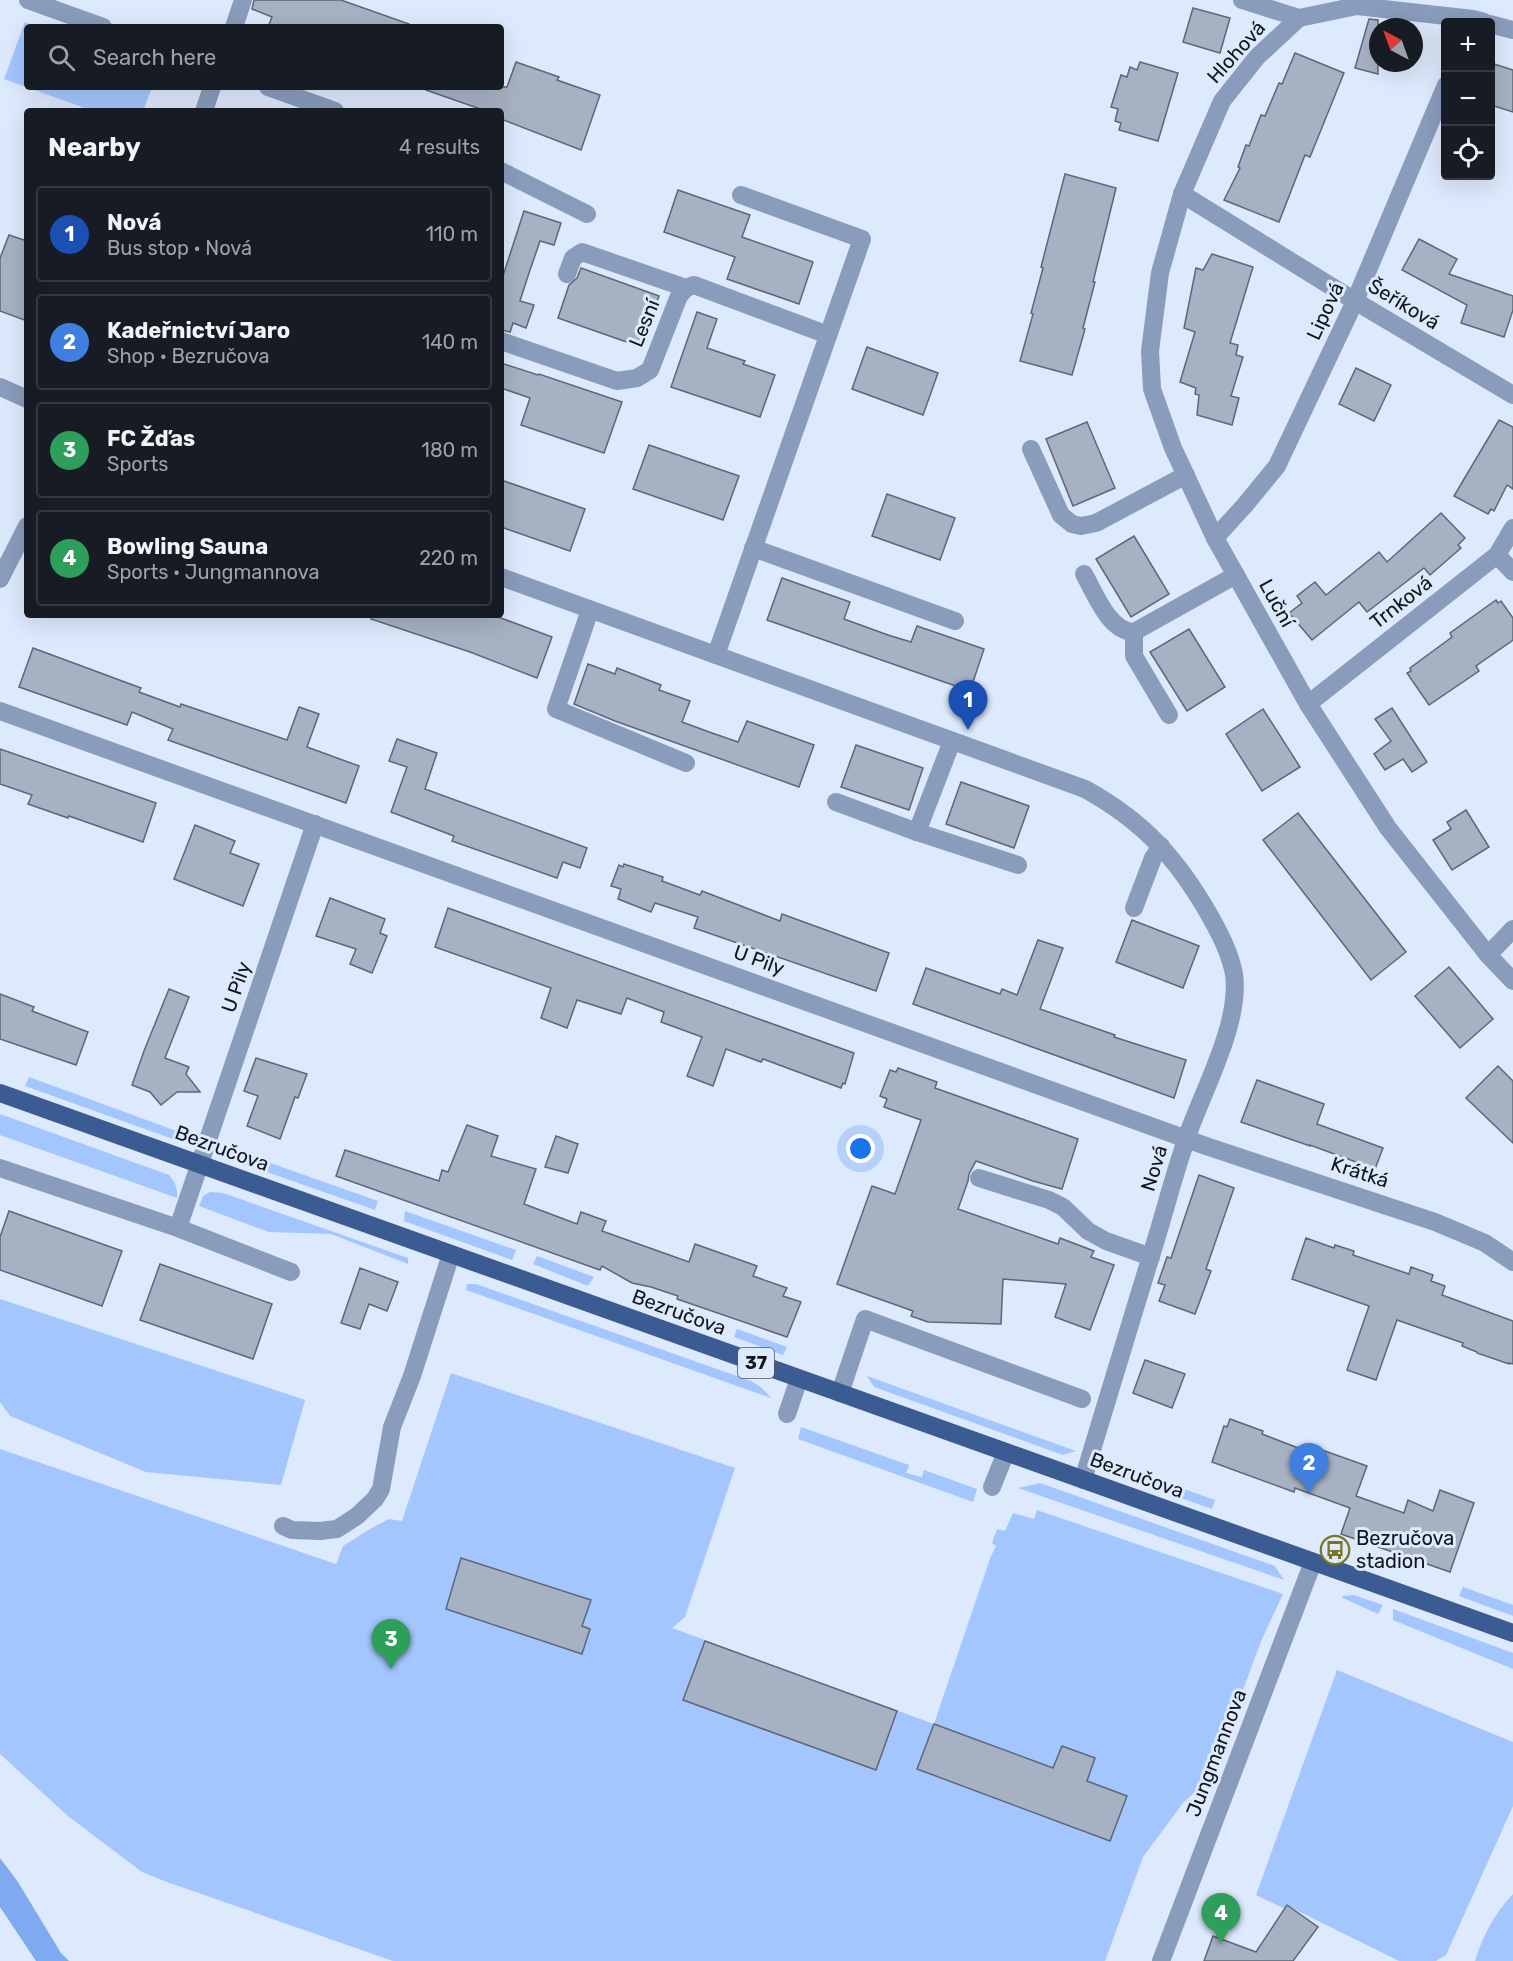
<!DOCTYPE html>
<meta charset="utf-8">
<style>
body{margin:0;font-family:Rubik,sans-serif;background:#242831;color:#f1f3f6}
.controls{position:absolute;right:18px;top:18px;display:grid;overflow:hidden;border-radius:6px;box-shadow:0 6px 24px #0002}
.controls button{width:54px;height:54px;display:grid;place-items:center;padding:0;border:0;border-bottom:2px solid #363941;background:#171b24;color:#f1f3f6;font:30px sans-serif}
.compass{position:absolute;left:1369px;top:18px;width:54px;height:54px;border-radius:50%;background:#171b24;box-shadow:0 6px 24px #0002;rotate:319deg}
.you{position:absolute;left:861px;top:1149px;width:21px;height:21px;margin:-15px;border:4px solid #fff;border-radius:50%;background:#1a73e8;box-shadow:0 0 0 9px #1a73e833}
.badge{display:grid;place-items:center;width:39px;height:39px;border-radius:50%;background:#76771e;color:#fff;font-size:20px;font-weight:700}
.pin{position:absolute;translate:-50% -50px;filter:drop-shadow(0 2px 3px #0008)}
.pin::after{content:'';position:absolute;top:32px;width:21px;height:18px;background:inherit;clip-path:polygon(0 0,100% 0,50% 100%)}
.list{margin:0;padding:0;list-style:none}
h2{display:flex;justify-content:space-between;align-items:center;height:78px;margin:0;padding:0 24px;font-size:26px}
h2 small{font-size:20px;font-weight:400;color:#9ea1a6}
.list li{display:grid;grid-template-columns:39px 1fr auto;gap:18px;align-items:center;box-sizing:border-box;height:96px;margin:0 12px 12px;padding:0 12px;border:2px solid #363941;border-radius:6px}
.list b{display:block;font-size:22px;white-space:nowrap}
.list p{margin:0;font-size:20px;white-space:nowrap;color:#9ea1a6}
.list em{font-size:20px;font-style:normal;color:#9ea1a6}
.icon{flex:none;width:33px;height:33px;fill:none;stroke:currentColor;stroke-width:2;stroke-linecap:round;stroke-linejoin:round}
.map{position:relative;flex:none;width:1513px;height:1961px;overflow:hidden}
.search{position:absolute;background:#171b24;box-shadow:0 6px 24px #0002;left:24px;top:24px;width:480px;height:66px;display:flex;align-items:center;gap:15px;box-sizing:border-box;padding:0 21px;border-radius:6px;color:#9ea1a6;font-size:22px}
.panel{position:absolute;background:#171b24;box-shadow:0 6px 24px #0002;left:24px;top:108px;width:480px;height:510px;border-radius:6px}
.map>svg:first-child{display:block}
</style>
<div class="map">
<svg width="1513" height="1961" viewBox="0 0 1513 1961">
<rect width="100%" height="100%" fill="#dde9fc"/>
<g fill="#a4c6fe">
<path d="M25,22L37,27H27V87H152L143,111H93L4,79Z"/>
<path d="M29,1077L193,1137L188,1141L181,1142L25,1086Z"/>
<path d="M0,1114L169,1175C175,1182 178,1188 177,1198L0,1135Z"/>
<path d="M219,1145L378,1201L375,1210L224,1157L218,1151Z"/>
<path d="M210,1192L223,1193L408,1258V1264L331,1234L269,1232L199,1206L203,1196Z"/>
<path d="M405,1211L516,1250L512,1260L404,1221Z"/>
<path d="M537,1256L594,1277L588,1286L533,1264Z"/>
<path d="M467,1284H476L751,1381L762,1388L771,1398L466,1290Z"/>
<path d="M0,1299L305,1400L281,1485L146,1472L10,1416L0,1402Z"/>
<path d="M737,1329L787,1347L783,1355L734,1337Z"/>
<path d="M451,1373L735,1468L685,1617L672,1628L934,1724L991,1556L996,1546L992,1543L997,1529L1005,1531L1013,1513L1034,1519L1037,1510L1283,1594L1262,1639L1210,1778L1183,1803L1143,1857L1105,1961H393L167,1882L142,1872L68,1816L0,1754V1449L336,1564L343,1546L370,1529L389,1519L402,1521Z"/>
<path d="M867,1376L1076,1451L1063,1455L874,1387Z"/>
<path d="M801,1427L909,1465L906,1473L922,1477L924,1470L977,1489L973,1502L798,1439Z"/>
<path d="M1106,1461L1215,1500L1212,1509L1119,1476L1111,1471Z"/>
<path d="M1040,1483L1275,1566L1284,1580L1018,1488Z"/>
<path d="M1463,1587L1513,1605V1616L1459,1596Z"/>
<path d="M1354,1595L1383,1605L1378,1614L1343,1598L1342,1596Z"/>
<path d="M1393,1609L1513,1653V1669L1393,1620Z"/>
<path d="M1337,1670L1513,1742V1806L1446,1955L1436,1961H1399L1288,1906L1285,1909L1256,1895Z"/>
<path d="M1513,1894V1961H1475C1483,1935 1494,1914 1513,1894Z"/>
</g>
<path fill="#7faaf2" d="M0,1858L18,1882L61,1953L69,1961H36L0,1907Z"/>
<g fill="#a6b1c3" stroke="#5d6778" stroke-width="1.5">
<path d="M254,0H341L409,24V27H268L272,17L252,9Z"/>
<path d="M1193,8L1230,18L1220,53L1183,42Z"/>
<path d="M1369,19L1378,20V74L1355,68Z"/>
<path d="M1295,53L1344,73L1310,157L1305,155L1279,222L1224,200L1240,168L1238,167L1246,145L1249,146L1261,115L1265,116L1279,83L1282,84Z"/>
<path d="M516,62L559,77L557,80L600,95L581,150L501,119V111H486L426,90L427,87H507Z"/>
<path d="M1140,62L1178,73L1158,141L1119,130L1121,123L1115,121L1118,109L1111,107L1121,75L1127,77L1130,67L1137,70Z"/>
<path d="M1491,63L1513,70V112L1491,105Z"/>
<path d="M1065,174L1116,188L1093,282H1095L1083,328L1085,329L1072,375L1020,361L1033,314L1031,313L1043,268L1041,267Z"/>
<path d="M678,190L750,215L742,237L813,262L799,304L727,279L735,257L664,232Z"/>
<path d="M524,211L561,223L554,245L540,241L528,276L520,301L534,305L526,328L513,323L510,332L501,330V282Z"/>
<path d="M9,235L27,241V321L0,311V258Z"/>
<path d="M1419,239L1457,259L1449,274L1513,296V310L1504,337L1461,323L1467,305L1402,270Z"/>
<path d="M1212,254L1253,267L1230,343L1238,345L1236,355L1243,357L1231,396L1239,398L1232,425L1197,415L1199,395L1195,394L1196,388L1180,382L1195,332L1184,328L1196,268L1203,270Z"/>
<path d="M581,268L659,296L641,347L558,318L569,285L577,278Z"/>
<path d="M697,312L717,319L707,348L745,361L743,364L775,375L760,417L671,387Z"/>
<path d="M867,347L938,373L923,415L852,389Z"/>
<path d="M501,363L538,375L539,374L622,402L604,453L521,425L530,398L501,388Z"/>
<path d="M1356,368L1391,385L1374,421L1339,404Z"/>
<path d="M1499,420L1513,427V489L1507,485L1494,511L1491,509L1488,514L1454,496Z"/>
<path d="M1087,422L1115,488L1073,506L1046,439Z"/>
<path d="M649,445L739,476L723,520L633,489Z"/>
<path d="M501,480L585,509L570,551L501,527Z"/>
<path d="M887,494L955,518L940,560L872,536Z"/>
<path d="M1441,513L1465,538L1458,545L1461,548L1430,575L1424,568L1367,612L1359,602L1312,640L1289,613L1302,603L1297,596L1315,582L1326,595L1379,552L1387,562Z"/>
<path d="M1134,536L1169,594L1131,617L1096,559Z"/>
<path d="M782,578L850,602L844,619L888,635L911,642L917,626L984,649L970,691L767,620Z"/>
<path d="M1496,600L1498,603L1501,601L1513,618V640L1476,666L1479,671L1429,705L1407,673L1411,671L1410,668L1452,637L1450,633Z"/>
<path d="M371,615H493L552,637L537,678L470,652L371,619Z"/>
<path d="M1189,629L1225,687L1187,711L1150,652Z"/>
<path d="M33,648L141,688L139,692L180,707L181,704L287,740L299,707L319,714L307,747L359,766L346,803L168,740L173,729L132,712L127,725L19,687Z"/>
<path d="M588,664L615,674L617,668L661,685L659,690L690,701L682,722L712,733L738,742L747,721L814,745L799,787L615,721L574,704Z"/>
<path d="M1392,708L1427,762L1412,772L1403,759L1385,770L1374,754L1391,741L1375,719Z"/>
<path d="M1263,709L1300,767L1262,791L1226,734Z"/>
<path d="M397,739L437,753L425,789L587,848L580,868L563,862L557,878L452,841L454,836L391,812L407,767L389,761Z"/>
<path d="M856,745L923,768L909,810L841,787Z"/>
<path d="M0,749L156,803L143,842L69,816L68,818L28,804L32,795L0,784Z"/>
<path d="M961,782L1029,806L1014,848L946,824Z"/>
<path d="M1466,810L1489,847L1452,870L1433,840L1451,829L1447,822Z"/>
<path d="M1298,813L1406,952L1371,980L1263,840Z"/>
<path d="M195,825L235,841L230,853L259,864L243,906L174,879Z"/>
<path d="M624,864L663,877L662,881L700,895L702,891L780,921L782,914L889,953L876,991L694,928L698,917L655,903L651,912L618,899L621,889L611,886L619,865L623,867Z"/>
<path d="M330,898L385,919L380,933L387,936L372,973L350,964L356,949L316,936Z"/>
<path d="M448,908L854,1053L845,1084L843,1083L841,1088L763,1059L761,1062L726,1049L713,1086L687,1076L702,1037L661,1022L664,1012L627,998L621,1014L577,1000L567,1028L541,1018L551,988L435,947Z"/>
<path d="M1132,920L1199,946L1183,988L1116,962Z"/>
<path d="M1038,940L1063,948L1040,1009L1115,1035L1114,1037L1186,1060L1174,1098L913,1004L926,968L1000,994L1002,989L1017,995Z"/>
<path d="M1449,967L1493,1019L1460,1048L1415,996Z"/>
<path d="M169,989L189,997L165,1058L189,1067L186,1074L200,1092H177L161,1105L150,1092L132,1085L144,1051Z"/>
<path d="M0,994L34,1007L32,1011L88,1032L76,1065L0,1039Z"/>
<path d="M256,1058L307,1074L298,1098L295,1097L280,1139L247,1126L258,1096L244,1091Z"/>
<path d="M1498,1066L1513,1081V1143L1466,1098Z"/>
<path d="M898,1068L937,1082L935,1088L1078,1139L1062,1189L1033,1181L976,1161L969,1174L968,1181L958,1209L1058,1244L1060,1238L1094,1251L1091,1257L1114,1265L1090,1330L1055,1317L1066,1284L1003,1279L1001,1324L928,1322L911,1316L913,1311L837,1284L872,1186L895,1194L921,1120L884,1107L887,1099L880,1096L890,1070L896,1072Z"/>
<path d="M1257,1080L1324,1104L1317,1124L1383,1148L1375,1169L1310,1145V1146L1241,1122Z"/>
<path d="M467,1125L498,1136L491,1156L536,1169L524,1204L577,1224L581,1212L606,1221L602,1231L689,1262L695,1244L757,1266L753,1276L787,1288L783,1296L801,1302L787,1337L677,1299L678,1296L651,1287L632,1283L602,1266L600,1270L336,1176L345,1150L439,1181L442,1170L448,1172Z"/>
<path d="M556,1136L578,1144L568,1173L545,1167Z"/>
<path d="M1199,1175L1234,1188L1206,1269L1211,1271L1195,1314L1159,1301L1165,1285L1158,1283L1167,1257L1171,1258Z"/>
<path d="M9,1211L122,1251L102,1306L0,1270V1237Z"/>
<path d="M1306,1238L1334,1248L1335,1245L1354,1251L1353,1255L1409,1274L1411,1267L1433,1275L1431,1281L1445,1286L1442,1295L1513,1321V1364L1509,1363V1364L1477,1353V1352L1462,1346L1463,1343L1397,1320L1376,1380L1347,1370L1369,1306L1292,1279Z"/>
<path d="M160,1264L272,1304L253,1359L140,1320Z"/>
<path d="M360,1268L398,1282L387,1311L369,1304L360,1329L341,1323Z"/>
<path d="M1145,1360L1185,1374L1172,1408L1133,1393Z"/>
<path d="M1230,1419L1263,1431L1262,1434L1306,1451L1308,1445L1367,1466L1356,1496L1404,1513L1408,1500L1433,1511L1440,1490L1474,1503L1450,1572L1341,1534L1350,1508L1295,1488L1294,1492L1212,1462L1224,1426L1227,1427Z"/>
<path d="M461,1558L591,1600L582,1626L590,1629L582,1654L446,1609Z"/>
<path d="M705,1641L897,1711L876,1770L683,1700Z"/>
<path d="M934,1724L1053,1768L1062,1746L1095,1758L1087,1781L1127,1796L1110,1841L917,1769Z"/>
<path d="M1287,1905L1318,1927L1293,1961H1204L1213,1936L1256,1952Z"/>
</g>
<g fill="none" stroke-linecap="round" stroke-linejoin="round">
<g stroke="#899cbc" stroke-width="18">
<path d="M28,0L103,27"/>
<path d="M1242,0L1299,18"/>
<path d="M1484,22L1473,19L1357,6L1299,18L1257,57L1222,101L1182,194L1160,273L1150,351L1152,389L1173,448L1215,538L1308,704L1388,828L1488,955L1513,981"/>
<path d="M1490,24L1513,30"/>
<path d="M234,27L243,0"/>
<path d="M268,87L335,111"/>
<path d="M204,111L212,87"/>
<path d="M501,171L587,214"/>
<path d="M1182,194L1355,301L1513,395"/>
<path d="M567,274L573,258L582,252L686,288"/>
<path d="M501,341L617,381L637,378L650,370L679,296L686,288L694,285L828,335"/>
<path d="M0,387L27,399"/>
<path d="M1031,449L1061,515L1072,524L1081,526L1096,523L1186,475"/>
<path d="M1215,538L1245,505L1277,466L1355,301L1446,85"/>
<path d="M753,548L955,621"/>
<path d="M1497,555L1513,572"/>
<path d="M1084,574C1095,593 1109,632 1134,632L1236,575"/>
<path d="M501,577L1085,789C1143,821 1177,858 1210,916C1220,934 1230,953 1234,974C1241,1023 1203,1090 1187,1137C1173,1177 1163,1219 1150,1259C1128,1332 1105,1406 1083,1480"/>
<path d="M0,579L27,526"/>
<path d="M590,610L556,709L686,763"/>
<path d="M1134,632V656L1169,715"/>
<path d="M716,655L862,239L741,195"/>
<path d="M1308,704L1497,555L1513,528"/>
<path d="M0,711L1206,1146L1435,1222L1485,1243L1513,1262"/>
<path d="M836,802L917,832L1018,865"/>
<path d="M917,832L952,741"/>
<path d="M1134,908L1153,858L1161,846"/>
<path d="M1488,955L1513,929"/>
<path d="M0,1168L178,1228L291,1272"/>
<path d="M979,1178L1049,1200L1063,1207L1088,1231L1106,1241L1151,1257"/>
<path d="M178,1228L315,824"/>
<path d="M840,1393L865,1319L1082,1399"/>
<path d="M787,1414L799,1379"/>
<path d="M992,1487L1006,1452"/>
<path d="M283,1526L292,1530L320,1531L337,1529L357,1516L375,1499L381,1489L392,1427L412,1376L451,1254"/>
<path d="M1161,1961L1313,1562"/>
</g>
<path stroke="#3b5c92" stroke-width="18" d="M0,1093L1513,1633"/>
</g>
<defs>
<g id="bus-ring" transform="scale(1.5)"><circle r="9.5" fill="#dde9fc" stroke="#76771e" stroke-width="1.5"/><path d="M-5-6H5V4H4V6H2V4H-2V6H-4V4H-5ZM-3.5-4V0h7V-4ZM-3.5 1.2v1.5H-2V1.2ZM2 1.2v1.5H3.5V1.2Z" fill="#76771e"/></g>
</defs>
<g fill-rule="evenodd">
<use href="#bus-ring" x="1335" y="1550"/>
</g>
<g text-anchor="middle" stroke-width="6" stroke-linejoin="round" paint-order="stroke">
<rect fill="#dde9fc" stroke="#4e555f" stroke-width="1.5" x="738" y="1348" width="36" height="30" rx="4.5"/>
<g font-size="18" font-weight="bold" fill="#11151c">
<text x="756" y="1369">37</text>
</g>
<g font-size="20" fill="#11151c" stroke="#dde9fc">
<text transform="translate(1236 52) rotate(-48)" y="7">Hlohová</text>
<text transform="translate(1404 304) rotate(31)" y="7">Šeříková</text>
<text transform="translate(1325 311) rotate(-65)" y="7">Lipová</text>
<text transform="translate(644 323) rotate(-68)" y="7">Lesní</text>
<text transform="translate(1401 602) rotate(-38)" y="7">Trnková</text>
<text transform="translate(1277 603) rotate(61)" y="7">Luční</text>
<text transform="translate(759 960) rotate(20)" y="7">U Pily</text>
<text transform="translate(236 987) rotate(-71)" y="7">U Pily</text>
<text transform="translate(222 1148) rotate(20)" y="7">Bezručova</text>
<text transform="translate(1154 1168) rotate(-73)" y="7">Nová</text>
<text transform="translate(1360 1172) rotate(18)" y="7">Krátká</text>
<text transform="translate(679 1312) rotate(20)" y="7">Bezručova</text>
<text transform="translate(1137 1475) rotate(20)" y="7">Bezručova</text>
<text transform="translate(1216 1753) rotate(-69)" y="7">Jungmannova</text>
</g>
<g font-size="20" fill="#11151c" stroke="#dde9fc" text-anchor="start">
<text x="1356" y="1545">Bezručova<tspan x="1356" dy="23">stadion</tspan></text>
</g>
</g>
</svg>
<div class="controls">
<button>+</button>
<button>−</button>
<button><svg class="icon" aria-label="locate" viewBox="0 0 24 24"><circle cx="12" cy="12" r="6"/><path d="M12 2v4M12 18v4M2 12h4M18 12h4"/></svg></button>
</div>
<svg class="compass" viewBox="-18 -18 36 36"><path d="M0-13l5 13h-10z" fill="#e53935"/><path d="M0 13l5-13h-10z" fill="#9ea1a6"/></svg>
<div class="you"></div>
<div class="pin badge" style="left:968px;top:730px;background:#1a4fb4">1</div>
<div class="pin badge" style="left:1309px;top:1493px;background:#3f7fe0">2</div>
<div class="pin badge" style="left:391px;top:1669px;background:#2e9e5b">3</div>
<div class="pin badge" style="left:1221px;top:1943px;background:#2e9e5b">4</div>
<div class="search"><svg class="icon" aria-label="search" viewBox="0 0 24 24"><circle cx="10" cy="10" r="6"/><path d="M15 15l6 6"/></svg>Search here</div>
<section class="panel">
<h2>Nearby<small>4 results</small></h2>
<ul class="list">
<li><span class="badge" style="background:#1a4fb4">1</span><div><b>Nová</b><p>Bus stop · Nová</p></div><em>110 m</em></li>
<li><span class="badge" style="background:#3f7fe0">2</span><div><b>Kadeřnictví Jaro</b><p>Shop · Bezručova</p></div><em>140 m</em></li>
<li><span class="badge" style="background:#2e9e5b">3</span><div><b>FC Žďas</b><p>Sports</p></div><em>180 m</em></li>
<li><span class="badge" style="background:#2e9e5b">4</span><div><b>Bowling Sauna</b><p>Sports · Jungmannova</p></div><em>220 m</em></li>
</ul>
</section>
</div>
